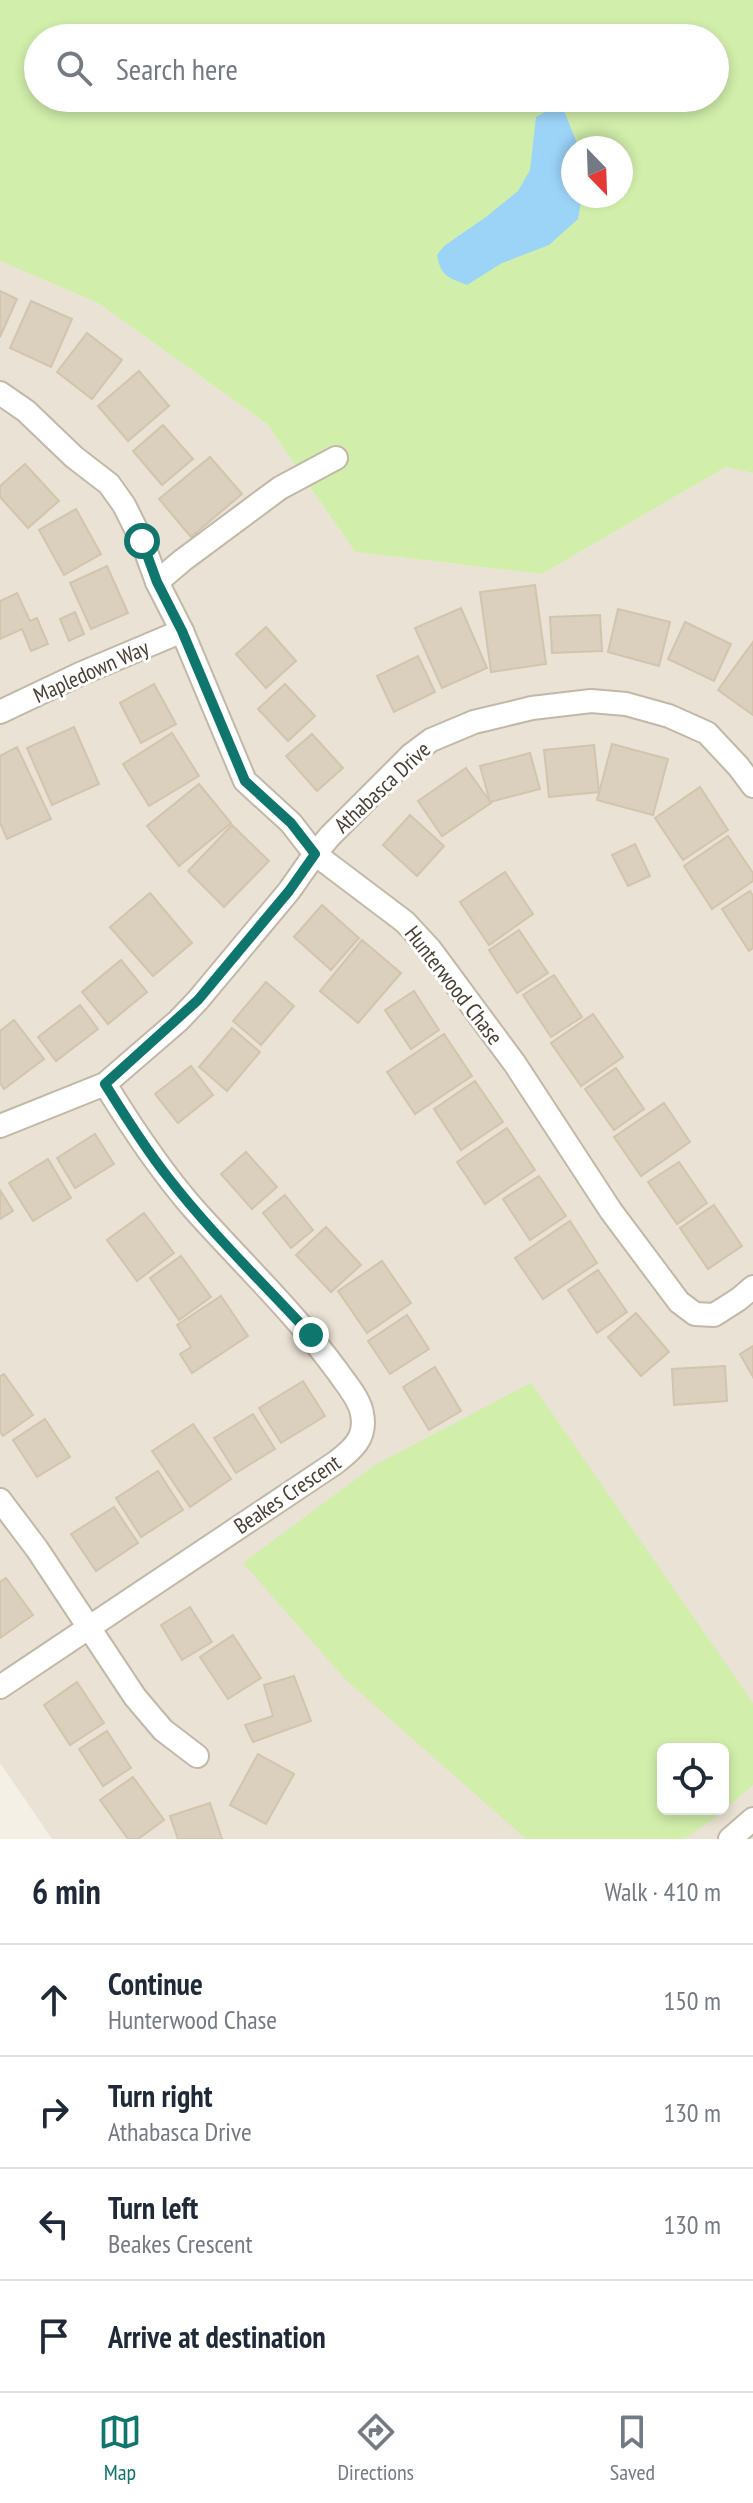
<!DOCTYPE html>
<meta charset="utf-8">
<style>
body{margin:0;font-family:"PT Sans Narrow",sans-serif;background:#f2f2f3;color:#1f2937}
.controls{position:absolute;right:24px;bottom:24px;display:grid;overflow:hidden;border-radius:12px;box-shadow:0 4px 12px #0003}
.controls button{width:72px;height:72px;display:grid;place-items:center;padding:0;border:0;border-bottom:2px solid #e0e1e3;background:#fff;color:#1f2937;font:40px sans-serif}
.compass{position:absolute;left:561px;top:136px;width:72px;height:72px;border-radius:50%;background:#fff;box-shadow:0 4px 12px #0003;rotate:157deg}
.stop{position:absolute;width:24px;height:24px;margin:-18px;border:6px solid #0f766e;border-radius:50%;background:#fff}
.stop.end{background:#0f766e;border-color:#fff;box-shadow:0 2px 8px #0008}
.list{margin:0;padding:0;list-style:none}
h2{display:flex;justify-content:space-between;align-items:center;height:104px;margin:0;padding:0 32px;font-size:34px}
h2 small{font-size:26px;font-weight:400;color:#747a83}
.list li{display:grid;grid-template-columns:52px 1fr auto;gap:24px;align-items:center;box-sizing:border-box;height:112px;padding:0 32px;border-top:2px solid #e0e1e3}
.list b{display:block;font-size:30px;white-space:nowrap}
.list p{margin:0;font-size:26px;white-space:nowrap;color:#747a83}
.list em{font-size:26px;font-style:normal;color:#747a83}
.icon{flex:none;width:44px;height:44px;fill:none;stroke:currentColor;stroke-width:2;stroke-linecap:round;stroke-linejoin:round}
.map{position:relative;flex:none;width:753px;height:1839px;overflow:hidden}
.search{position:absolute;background:#fff;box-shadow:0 4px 12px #0003;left:24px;right:24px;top:24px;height:88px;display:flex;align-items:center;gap:20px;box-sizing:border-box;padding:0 28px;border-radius:44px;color:#747a83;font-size:30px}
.sheet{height:552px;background:#fff}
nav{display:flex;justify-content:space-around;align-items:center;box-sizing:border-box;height:112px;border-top:2px solid #e0e1e3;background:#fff;font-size:22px;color:#747a83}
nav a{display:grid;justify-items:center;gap:4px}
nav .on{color:#0f766e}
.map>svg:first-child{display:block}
</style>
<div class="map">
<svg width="753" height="1839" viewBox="0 0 753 1839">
<rect width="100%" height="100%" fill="#f5f0e6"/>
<path fill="#eae2d4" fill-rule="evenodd" d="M0,261L98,303L267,424L355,552L542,574L726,467L753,473V1839H52L0,1763ZM663,1749H723V1809H663Z"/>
<g fill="#d1eeab" fill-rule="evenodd">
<path d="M0,0H753V473L726,467L542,574L355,552L267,424L98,303L0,261ZM38,38H715V98H38ZM573,148H621V196H573Z"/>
<path d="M531,1383L753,1703V1785L712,1820L684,1839H526L346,1680L243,1563L375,1465ZM663,1749H723V1809H663Z"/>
</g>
<path fill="#9cd4f8" d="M550,109L564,111L579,148H573V196H582L578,219L549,245L502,263L467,285C448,277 441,277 437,255L444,246L486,217L518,191L530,170L536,117Z"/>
<g fill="#dbcfbd" stroke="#d3c4ad" stroke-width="2">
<path d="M0,291L17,299L0,337Z"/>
<path d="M31,301L72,319L51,367L10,348Z"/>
<path d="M87,333L122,360L92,399L57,372Z"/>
<path d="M139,371L169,406L128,441L98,406Z"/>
<path d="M163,425L193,459L162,485L133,451Z"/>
<path d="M210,457L242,494L191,537L159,499Z"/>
<path d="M25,464L59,501L28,528L0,497V486Z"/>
<path d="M76,509L101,554L64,575L39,530Z"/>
<path d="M107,566L128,613L91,629L70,583Z"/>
<path d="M535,585L546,664L491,672L480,592Z"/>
<path d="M17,593L30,621L37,618L48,644L31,651L22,629L0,639V601Z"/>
<path d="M461,608L487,668L442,688L415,628Z"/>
<path d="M618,609L670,622L659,666L608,652Z"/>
<path d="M75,612L84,634L69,641L60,619Z"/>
<path d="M600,615L602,651L552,653L550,617Z"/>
<path d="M685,622L731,644L714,681L668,659Z"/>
<path d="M266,627L296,661L266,688L236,654Z"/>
<path d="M753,642V715L718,690Z"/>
<path d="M418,656L435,692L394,712L377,676Z"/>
<path d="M154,684L176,724L141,743L120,703Z"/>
<path d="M285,684L315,716L288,741L258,709Z"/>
<path d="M74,727L99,784L52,805L27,748Z"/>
<path d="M172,733L199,776L149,806L123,764Z"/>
<path d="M312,734L343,768L317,791L286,756Z"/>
<path d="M612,744L668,759L653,815L597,800Z"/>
<path d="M594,745L599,792L549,797L544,750Z"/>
<path d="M17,747L51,819L7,839L0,823V756Z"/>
<path d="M530,753L540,789L490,802L480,766Z"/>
<path d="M466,768L491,803L442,836L418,801Z"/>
<path d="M199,784L231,823L179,866L147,826Z"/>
<path d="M700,787L728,830L683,860L655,818Z"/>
<path d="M410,815L444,846L417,876L383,845Z"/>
<path d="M232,825L269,861L224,907L188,871Z"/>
<path d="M728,836L753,873V881L712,909L684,866Z"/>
<path d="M635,844L650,876L628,886L612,855Z"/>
<path d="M505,872L533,914L489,945L460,902Z"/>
<path d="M750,891L753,896V948L749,951L722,909Z"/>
<path d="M150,893L192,943L153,976L110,927Z"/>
<path d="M322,905L359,938L331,970L294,937Z"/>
<path d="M519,930L548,973L517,993L489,950Z"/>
<path d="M362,940L401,973L358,1023L320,991Z"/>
<path d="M121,960L147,992L108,1024L82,992Z"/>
<path d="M554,975L582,1017L551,1037L523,995Z"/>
<path d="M266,982L294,1006L261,1045L233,1021Z"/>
<path d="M414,991L439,1030L411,1049L385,1010Z"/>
<path d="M80,1005L98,1029L56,1061L38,1037Z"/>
<path d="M593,1014L623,1057L581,1086L551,1043Z"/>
<path d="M14,1020L44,1059L4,1089L0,1083V1031Z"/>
<path d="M232,1028L260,1052L227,1091L199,1067Z"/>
<path d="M444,1034L472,1076L415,1114L387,1072Z"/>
<path d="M191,1066L213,1095L178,1123L155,1094Z"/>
<path d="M616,1068L644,1109L614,1130L585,1089Z"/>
<path d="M475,1081L503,1122L461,1150L434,1109Z"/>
<path d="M664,1103L690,1142L641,1176L614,1137Z"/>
<path d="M507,1128L535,1170L485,1204L457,1162Z"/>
<path d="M95,1134L114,1164L75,1188L57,1158Z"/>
<path d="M246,1152L277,1187L252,1209L221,1174Z"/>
<path d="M48,1159L71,1198L33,1221L9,1183Z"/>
<path d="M679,1162L707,1203L677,1224L648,1182Z"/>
<path d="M539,1176L566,1216L530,1240L503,1199Z"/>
<path d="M0,1190L13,1211L0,1219Z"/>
<path d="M285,1195L313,1230L291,1248L263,1213Z"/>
<path d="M714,1205L742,1246L708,1269L680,1228Z"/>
<path d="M144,1213L174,1253L137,1281L107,1240Z"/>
<path d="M570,1221L597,1263L543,1299L515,1258Z"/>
<path d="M326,1227L361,1265L331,1292L296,1255Z"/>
<path d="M181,1256L211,1297L179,1320L150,1278Z"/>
<path d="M382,1261L411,1303L367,1333L338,1291Z"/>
<path d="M598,1270L627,1312L597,1333L568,1290Z"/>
<path d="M221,1296L248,1336L192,1373L180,1354L191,1347L177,1325Z"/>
<path d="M636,1313L669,1352L641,1376L608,1337Z"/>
<path d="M407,1315L429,1349L390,1374L368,1341Z"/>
<path d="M753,1346V1377L740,1354Z"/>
<path d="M725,1366L727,1401L674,1405L672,1369Z"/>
<path d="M435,1367L461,1411L429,1430L403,1387Z"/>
<path d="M4,1374L33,1415L3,1436L0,1432V1376Z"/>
<path d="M303,1381L325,1416L281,1443L259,1408Z"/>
<path d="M253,1414L275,1449L236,1473L214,1438Z"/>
<path d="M45,1419L70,1457L37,1477L13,1440Z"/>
<path d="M193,1424L231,1479L190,1507L152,1451Z"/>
<path d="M158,1471L183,1510L141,1537L116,1498Z"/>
<path d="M114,1507L138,1543L96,1571L71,1534Z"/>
<path d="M6,1578L33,1615L0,1638V1582Z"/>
<path d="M190,1607L212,1642L182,1660L161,1625Z"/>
<path d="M233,1635L261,1678L228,1699L200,1657Z"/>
<path d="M294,1676L311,1721L253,1742L245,1725L273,1716L264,1685Z"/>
<path d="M77,1682L104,1723L70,1745L44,1705Z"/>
<path d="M107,1731L131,1768L103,1786L79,1749Z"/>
<path d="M258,1754L294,1774L266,1824L230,1805Z"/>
<path d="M133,1777L164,1820L138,1839H128L100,1800Z"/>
<path d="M210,1803L222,1839H178L170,1816Z"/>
</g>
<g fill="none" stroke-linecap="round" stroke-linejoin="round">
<g stroke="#c2b8a8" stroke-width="26">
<g id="minor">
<path d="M0,393L26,411L74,457L109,484L124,505L142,541L157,582L182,631L245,781L291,823L315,854L405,922L430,949L515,1064L611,1211L679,1302L695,1314L714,1315L739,1299L753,1287"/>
<path d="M157,582L183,560L280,488L336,458"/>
<path d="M0,712L80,674L182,631"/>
<path d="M0,1126L105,1084L178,1021L198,1000L289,891L315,854L330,836L411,755L431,740L474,722L532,708L591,701L626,704L669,716L707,733L738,766L753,786"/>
<path d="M0,1500L37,1549L135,1697L163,1730L197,1756"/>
<path d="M0,1687L335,1463C352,1450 367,1438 362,1414C360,1399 346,1384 338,1372C295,1313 242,1263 193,1208C160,1170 132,1128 105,1084"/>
<path d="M730,1839L753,1819"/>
</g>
</g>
<use href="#minor" stroke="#fff" stroke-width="22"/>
</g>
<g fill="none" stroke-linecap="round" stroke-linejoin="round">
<path stroke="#0f766e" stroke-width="10" d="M142,541L157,582L182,631L245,781L291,823L315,854L289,891L198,1000L105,1084C125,1116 144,1147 167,1176C210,1232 263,1283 311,1335"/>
</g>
<g text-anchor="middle" stroke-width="6" stroke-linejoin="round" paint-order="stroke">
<g font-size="22" fill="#494035" stroke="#fff">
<text transform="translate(91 671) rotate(-24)" y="8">Mapledown Way</text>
<text transform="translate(382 787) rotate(-43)" y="8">Athabasca Drive</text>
<text transform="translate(454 985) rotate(52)" y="8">Hunterwood Chase</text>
<text transform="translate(287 1494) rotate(-34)" y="8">Beakes Crescent</text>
</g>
</g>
</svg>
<div class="controls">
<button><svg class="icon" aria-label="locate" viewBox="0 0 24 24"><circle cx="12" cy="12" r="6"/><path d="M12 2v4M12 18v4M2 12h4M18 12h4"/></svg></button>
</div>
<svg class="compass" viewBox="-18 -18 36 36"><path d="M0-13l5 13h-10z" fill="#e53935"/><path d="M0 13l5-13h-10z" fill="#747a83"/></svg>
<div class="stop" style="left:142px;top:541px"></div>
<div class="stop end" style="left:311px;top:1335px"></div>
<div class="search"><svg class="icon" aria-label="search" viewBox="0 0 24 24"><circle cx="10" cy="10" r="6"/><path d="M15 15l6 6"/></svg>Search here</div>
</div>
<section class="sheet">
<h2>6 min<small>Walk · 410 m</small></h2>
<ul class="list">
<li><svg class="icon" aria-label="ahead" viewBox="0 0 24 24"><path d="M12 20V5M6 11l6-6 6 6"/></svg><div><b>Continue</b><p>Hunterwood Chase</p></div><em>150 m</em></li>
<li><svg class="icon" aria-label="right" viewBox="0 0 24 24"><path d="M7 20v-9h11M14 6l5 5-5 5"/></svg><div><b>Turn right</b><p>Athabasca Drive</p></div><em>130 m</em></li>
<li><svg class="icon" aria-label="left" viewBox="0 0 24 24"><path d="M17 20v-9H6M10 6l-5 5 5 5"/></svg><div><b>Turn left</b><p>Beakes Crescent</p></div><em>130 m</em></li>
<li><svg class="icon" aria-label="arrive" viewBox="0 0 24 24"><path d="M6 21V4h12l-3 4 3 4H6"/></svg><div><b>Arrive at destination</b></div></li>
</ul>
</section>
<nav>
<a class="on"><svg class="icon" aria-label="map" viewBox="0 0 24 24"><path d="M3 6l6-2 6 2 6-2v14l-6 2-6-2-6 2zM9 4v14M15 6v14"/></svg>Map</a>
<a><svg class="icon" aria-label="directions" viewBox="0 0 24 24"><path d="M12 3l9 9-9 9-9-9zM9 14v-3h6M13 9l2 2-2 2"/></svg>Directions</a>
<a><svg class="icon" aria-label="saved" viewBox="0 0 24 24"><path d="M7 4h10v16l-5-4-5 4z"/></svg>Saved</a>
</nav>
